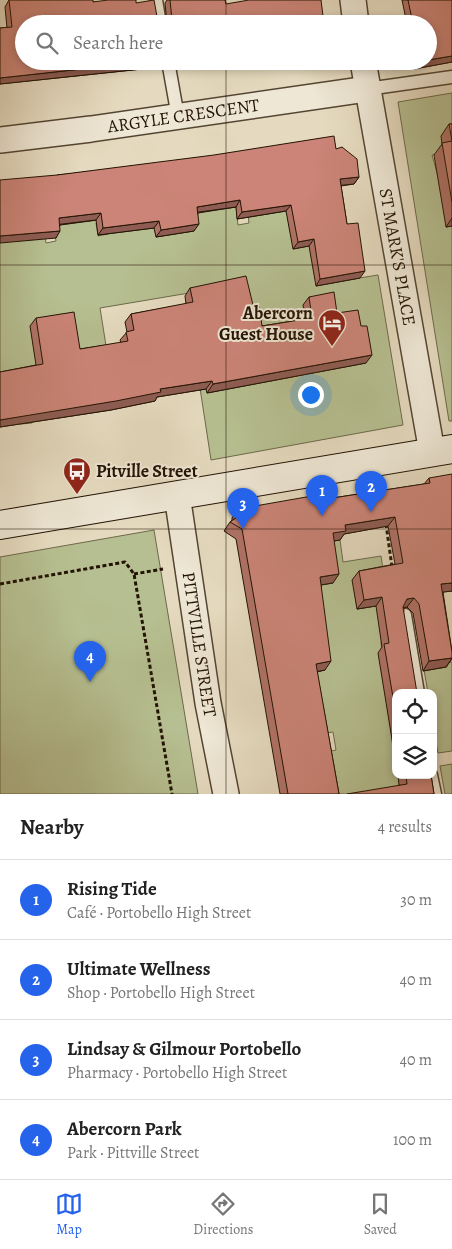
<!DOCTYPE html>
<meta charset="utf-8">
<style>
body{margin:0;font-family:Alegreya,serif;background:#f6f6f6;color:#222}
.controls{position:absolute;right:15px;bottom:15px;display:grid;overflow:hidden;border-radius:10px;box-shadow:0 2px 8px #0003}
.controls button{width:45px;height:45px;display:grid;place-items:center;padding:0;border:0;border-bottom:1px solid #e0e0e0;background:#fff;color:#222;font:25px sans-serif}
.you{position:absolute;left:310px;top:394px;width:18px;height:18px;margin:-12px;border:4px solid #fff;border-radius:50%;background:#1a73e8;box-shadow:0 0 0 8px #1a73e833}
.badge{display:grid;place-items:center;width:32px;height:32px;border-radius:50%;background:#2563eb;color:#fff;font-size:16px;font-weight:700}
.pin{position:absolute;translate:-50% -41px;filter:drop-shadow(0 1px 2px #0008)}
.pin::after{content:'';position:absolute;top:26px;width:18px;height:15px;background:inherit;clip-path:polygon(0 0,100% 0,50% 100%)}
.list{margin:0;padding:0;list-style:none}
h2{display:flex;justify-content:space-between;align-items:center;height:65px;margin:0;padding:0 20px;font-size:21px}
h2 small{font-size:16px;font-weight:400;color:#767676}
.list li{display:grid;grid-template-columns:32px 1fr auto;gap:15px;align-items:center;box-sizing:border-box;height:80px;padding:0 20px;border-top:1px solid #e0e0e0}
.list b{display:block;font-size:19px;white-space:nowrap}
.list p{margin:0;font-size:16px;white-space:nowrap;color:#767676}
.list em{font-size:16px;font-style:normal;color:#767676}
.icon{flex:none;width:28px;height:28px;fill:none;stroke:currentColor;stroke-width:2;stroke-linecap:round;stroke-linejoin:round}
.map{position:relative;flex:none;width:452px;height:794px;overflow:hidden}
.search{position:absolute;background:#fff;box-shadow:0 2px 8px #0003;left:15px;right:15px;top:15px;height:55px;display:flex;align-items:center;gap:12px;box-sizing:border-box;padding:0 18px;border-radius:28px;color:#767676;font-size:19px}
.sheet{height:385px;background:#fff}
nav{display:flex;justify-content:space-around;align-items:center;box-sizing:border-box;height:70px;border-top:1px solid #e0e0e0;background:#fff;font-size:14px;color:#767676}
nav a{display:grid;justify-items:center;gap:2px}
nav .on{color:#2563eb}
.map>svg:first-child{display:block}
</style>
<div class="map">
<svg width="452" height="794" viewBox="0 0 452 794">
<rect width="100%" height="100%" fill="#e5dabf"/>
<filter id="stains"><feTurbulence type="fractalNoise" baseFrequency=".004" numOctaves="4"/><feColorMatrix values="0 0 0 0 .2 0 0 0 0 .09 0 0 0 0 .02 0 0 0 .5 -.17"/></filter>
<radialGradient id="worn" r=".72"><stop offset=".6" stop-color="#630" stop-opacity="0"/><stop offset="1" stop-color="#630" stop-opacity=".3"/></radialGradient>
<g fill="#b6bf91" stroke="#6c694a" fill-rule="evenodd">
<path d="M452,93V134L443,153L432,155L452,226V421H449L398,102Z"/>
<path d="M240,157L289,202L309,246L341,281L378,275L403,425L211,460L198,375L195,292L100,308L107,352L24,375L32,423L21,424L0,385V226L42,209L46,243L56,241L54,228L52,226L99,220L96,223L98,236L108,234L106,221L236,207L238,225L249,223ZM307,326L296,375L258,383L251,336Z"/>
<path d="M154,530L198,794H0V557Z"/>
<path d="M340,540L343,562L381,556L385,583L354,588L357,609L387,604L381,643L396,775H398L401,794H331L323,753L336,750L333,732L320,734L310,673L325,670L309,622L326,542Z"/>
<path d="M452,662V751L438,753L433,726V693H428L424,670L447,667V663Z"/>
<path d="M452,764V794H445L440,766Z"/>
</g>
<g fill="none" stroke-linecap="round" stroke-linejoin="round">
<g stroke="#544532" stroke-width="15">
<g id="lane">
<path d="M156,0L160,24"/>
<path d="M168,61L178,117"/>
<path d="M367,89L452,77"/>
<path d="M405,615L418,693"/>
<path d="M431,775L435,794"/>
</g>
</g>
<g stroke="#544532" stroke-width="28">
<g id="street">
<path d="M353,0L356,24"/>
<path id="s1" d="M363,61L432,452"/>
<path id="s2" d="M0,140L91,129L367,89"/>
<path id="s3" d="M177,495L208,703L226,794"/>
</g>
</g>
<g stroke="#231303" stroke-width="30">
<path id="secondary" d="M0,525L452,449"/>
</g>
<g stroke="#231303" stroke-width="3" stroke-dasharray="4 2.5" stroke-linecap="butt">
<path d="M386,524L392,567"/>
<path d="M134,574L163,569"/>
<path d="M0,584L125,562L134,574L172,794"/>
</g>
<use href="#lane" stroke="#eee7d5" stroke-width="12"/>
<use href="#street" stroke="#eee7d5" stroke-width="25"/>
<use href="#secondary" stroke="#eee7d5" stroke-width="28"/>
</g>
<g fill="#af7266" stroke="#231303">
<path d="M9,0L136,3L158,22L161,67L0,84V28H7L5,7Z"/>
<path d="M167,0H225L226,4L167,24L165,3Z"/>
<path d="M402,0H452V62L414,69L413,61H428V24H407Z"/>
<path d="M449,124H452V226L446,227L434,155L442,144L441,136Z"/>
<path d="M336,149L359,177L354,184L341,186L347,224L360,278L316,286L309,246L293,249L286,211L237,219L236,207L198,213L194,231L156,237L154,228L98,235L96,220L60,225L56,238L57,175Z"/>
<path d="M190,288L253,305L262,326L305,319L303,305L309,297L337,313L366,363L207,393L206,389L157,397L155,401L111,410L0,427V372L36,365L30,326L36,318L80,349L121,343L120,340L127,332L125,322L131,314L186,304L185,296Z"/>
<path d="M429,478L452,591L443,592L452,652V659L446,667L423,671L413,613L407,607L404,608L396,693V764L378,653L382,647L376,606L357,609L352,580L359,571L395,564L388,526L344,534L340,540L334,541L333,583L321,585L325,670L317,672L339,794H280L236,539L224,531L230,522L232,520V518L238,509L313,501L424,484Z"/>
<path d="M398,775H431L434,794L399,785Z"/>
</g>
<g fill="#8e5c53" stroke="#231303">
<path d="M452,56V62L414,69L419,62L428,61V60Z"/>
<path d="M154,61H165L161,67L0,84V78Z"/>
<path d="M180,61H196L177,65Z"/>
<path d="M359,177L354,184L335,186L340,179Z"/>
<path d="M240,200L236,207L192,213L197,207Z"/>
<path d="M291,205L286,211L237,219L242,212Z"/>
<path d="M101,213L96,220L54,225L59,218Z"/>
<path d="M452,218V226L446,227Z"/>
<path d="M159,221L154,228L98,235L103,228Z"/>
<path d="M199,224L194,231L156,237L161,230Z"/>
<path d="M60,231L56,238L0,243V236Z"/>
<path d="M314,239L309,246L293,249L298,242Z"/>
<path d="M365,271L360,278L316,286L320,279Z"/>
<path d="M372,355L366,363L207,393L213,384Z"/>
<path d="M212,381L206,389L157,397L155,401L111,410L0,427V420L160,389Z"/>
<path d="M395,517L388,526L344,534L340,540L326,542L333,533L345,525Z"/>
<path d="M339,574L333,583L314,586L320,577Z"/>
<path d="M452,583V591L435,593L441,584Z"/>
<path d="M382,597L376,606L357,609L364,600Z"/>
<path d="M414,598L407,607L400,608L407,599Z"/>
<path d="M452,658L446,667L423,671L429,661Z"/>
<path d="M331,661L325,670L309,673L316,664Z"/>
</g>
<g fill="#cb8477" stroke="#231303">
<path d="M9,0H93V2L108,0H136V3L154,0L158,22L162,24H24V61H154L0,78V28L12,27Z"/>
<path d="M170,0H225L226,4L249,0H321L324,24H167L172,20Z"/>
<path d="M408,0H452V56L428,60V24H413Z"/>
<path d="M449,124H452V202L442,143L452,141Z"/>
<path d="M334,136L336,149L342,147L357,159L359,177L340,179L347,224L358,223L365,271L320,279L314,239L298,242L291,205L242,212L240,200L197,207L199,224L161,230L159,221L103,228L101,213L59,218L60,231L0,236V180L57,175L214,155Z"/>
<path d="M246,276L253,305L259,304L262,326L312,318L309,297L334,292L337,313L358,310L361,326H367L372,355L213,384L212,381L160,389L161,392L116,401L0,420V372L43,364L36,318L74,312L80,349L128,341L126,332L134,330L131,314L193,302L190,288Z"/>
<path d="M452,474V583L441,584L452,652V658L429,661L419,604L414,598L407,599L403,607L417,693H396V715L384,644L389,643L382,597L364,600L359,571L403,563L395,517L345,525L346,531L333,533L339,574L320,577L331,661L316,664L339,794H288L242,529L230,522L240,515L238,509L312,496L313,501L430,483L429,478Z"/>
<path d="M406,775H431L434,794H347L407,784Z"/>
</g>
<path fill="none" stroke="#231303" stroke-width="1" stroke-opacity="0.55" d="M226,0V24M226,61V794M0,265H452M0,529H452"/>
<defs>
<g id="hotel-pin" transform="scale(1.4375)"><path d="M0 17L-7.5 6A9.5 9.5 0 1 1 7.5 6Z" fill="#8f2418" stroke="#eee7d5"/><path d="M-6-4.5h1.5V1H6V5H4.5V3h-9V5H-6ZM-4 0a1.8 1.8 0 1 1 3.6 0ZM.5 0V-2.5h3Q6-2.5 6 0Z" fill="#fff"/></g>
<g id="bus-pin" transform="scale(1.4375)"><path d="M0 17L-7.5 6A9.5 9.5 0 1 1 7.5 6Z" fill="#8f2418" stroke="#eee7d5"/><path d="M-5-6H5V4H4V6H2V4H-2V6H-4V4H-5ZM-3.5-4V0h7V-4ZM-3.5 1.2v1.5H-2V1.2ZM2 1.2v1.5H3.5V1.2Z" fill="#fff"/></g>
</defs>
<g fill-rule="evenodd">
<use href="#hotel-pin" x="332" y="323"/>
<use href="#bus-pin" x="77" y="471"/>
</g>
<g text-anchor="middle" stroke-width="4" stroke-linejoin="round" paint-order="stroke">
<g font-size="18" fill="#231303" stroke="#eee7d5">
<text dy="6" stroke="none"><textPath href="#s2" startOffset="185">ARGYLE CRESCENT</textPath></text>
<text dy="6" stroke="none"><textPath href="#s1" startOffset="199">ST MARK'S PLACE</textPath></text>
<text dy="6" stroke="none"><textPath href="#s3" startOffset="151">PITTVILLE STREET</textPath></text>
</g>
<g font-size="18" font-weight="bold" fill="#231303" stroke="#eee7d5" text-anchor="end">
<text x="313" y="319">Abercorn<tspan x="313" dy="21">Guest House</tspan></text>
<text x="96" y="477" text-anchor="start">Pitville Street</text>
</g>
</g>
<rect width="100%" height="100%" filter="url(#stains)"/>
<rect width="100%" height="100%" fill="url(#worn)"/>
</svg>
<div class="controls">
<button><svg class="icon" aria-label="locate" viewBox="0 0 24 24"><circle cx="12" cy="12" r="6"/><path d="M12 2v4M12 18v4M2 12h4M18 12h4"/></svg></button>
<button><svg class="icon" aria-label="layers" viewBox="0 0 24 24"><path d="M12 4l9 5-9 5-9-5zM3 14l9 5 9-5"/></svg></button>
</div>
<div class="you"></div>
<div class="pin badge" style="left:322px;top:516px">1</div>
<div class="pin badge" style="left:371px;top:512px">2</div>
<div class="pin badge" style="left:243px;top:529px">3</div>
<div class="pin badge" style="left:90px;top:682px">4</div>
<div class="search"><svg class="icon" aria-label="search" viewBox="0 0 24 24"><circle cx="10" cy="10" r="6"/><path d="M15 15l6 6"/></svg>Search here</div>
</div>
<section class="sheet">
<h2>Nearby<small>4 results</small></h2>
<ul class="list">
<li><span class="badge">1</span><div><b>Rising Tide</b><p>Café · Portobello High Street</p></div><em>30 m</em></li>
<li><span class="badge">2</span><div><b>Ultimate Wellness</b><p>Shop · Portobello High Street</p></div><em>40 m</em></li>
<li><span class="badge">3</span><div><b>Lindsay &amp; Gilmour Portobello</b><p>Pharmacy · Portobello High Street</p></div><em>40 m</em></li>
<li><span class="badge">4</span><div><b>Abercorn Park</b><p>Park · Pittville Street</p></div><em>100 m</em></li>
</ul>
</section>
<nav>
<a class="on"><svg class="icon" aria-label="map" viewBox="0 0 24 24"><path d="M3 6l6-2 6 2 6-2v14l-6 2-6-2-6 2zM9 4v14M15 6v14"/></svg>Map</a>
<a><svg class="icon" aria-label="directions" viewBox="0 0 24 24"><path d="M12 3l9 9-9 9-9-9zM9 14v-3h6M13 9l2 2-2 2"/></svg>Directions</a>
<a><svg class="icon" aria-label="saved" viewBox="0 0 24 24"><path d="M7 4h10v16l-5-4-5 4z"/></svg>Saved</a>
</nav>
